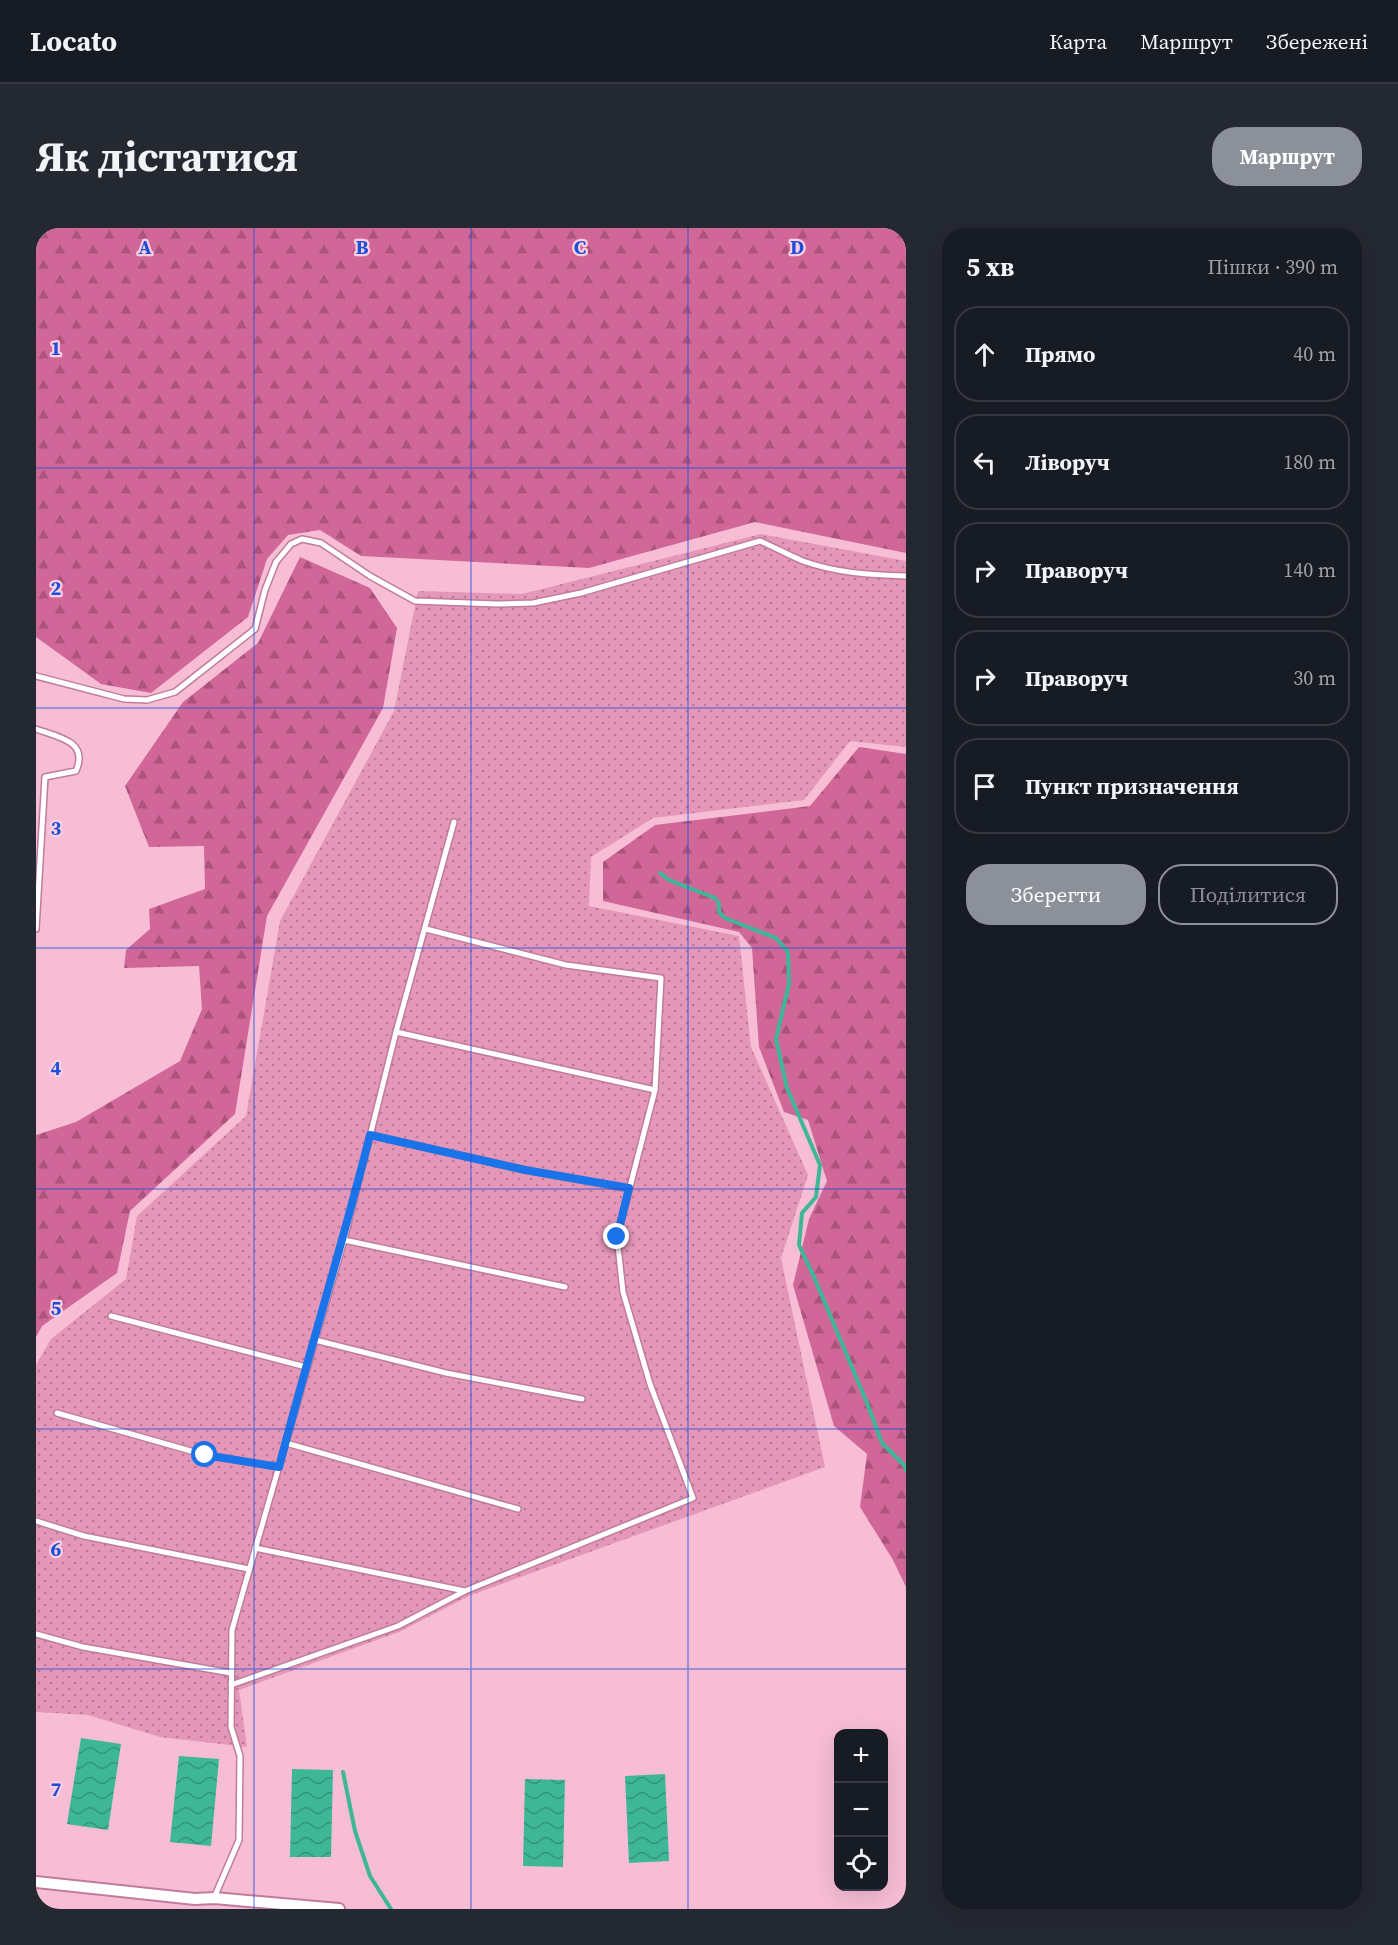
<!DOCTYPE html>
<html lang="uk">
<meta charset="utf-8">
<style>
body{margin:0;font-family:"Source Serif 4",serif;background:#242831;color:#f1f3f6}
.controls{position:absolute;right:18px;bottom:18px;display:grid;overflow:hidden;border-radius:12px;box-shadow:0 6px 24px #0002}
.controls button{width:54px;height:54px;display:grid;place-items:center;padding:0;border:0;border-bottom:2px solid #363941;background:#171b24;color:#f1f3f6;font:30px sans-serif}
.stop{position:absolute;width:18px;height:18px;margin:-14px;border:4px solid #1a73e8;border-radius:50%;background:#fff}
.stop.end{background:#1a73e8;border-color:#fff;box-shadow:0 2px 6px #0008}
.list{margin:0;padding:0;list-style:none}
h2{display:flex;justify-content:space-between;align-items:center;height:78px;margin:0;padding:0 24px;font-size:26px}
h2 small{font-size:20px;font-weight:400;color:#9ea1a6}
.list li{display:grid;grid-template-columns:39px 1fr auto;gap:18px;align-items:center;box-sizing:border-box;height:96px;margin:0 12px 12px;padding:0 12px;border:2px solid #363941;border-radius:24px}
.list b{display:block;font-size:22px;white-space:nowrap}
.list em{font-size:20px;font-style:normal;color:#9ea1a6}
.actions{display:flex;gap:12px;padding:18px 24px}
.actions a{flex:1;padding:14px 0;border:2px solid #8c9099;border-radius:24px;text-align:center;font-size:21px;color:#8c9099}
.actions .main{background:#8c9099;color:#fff}
.icon{flex:none;width:33px;height:33px;fill:none;stroke:currentColor;stroke-width:2;stroke-linecap:round;stroke-linejoin:round}
.map{position:relative;flex:none;width:870px;height:1681px;overflow:hidden;border-radius:24px}
header{display:flex;align-items:center;gap:36px;box-sizing:border-box;height:84px;padding:0 30px;background:#171b24;border-bottom:2px solid #363941}
header strong{font-size:28px}
nav{display:flex;gap:33px;margin-inline-start:auto;font-size:21px}
.intro{display:flex;align-items:center;justify-content:space-between;box-sizing:border-box;height:144px;padding:0 36px}
h1{margin:0;font-size:42px}
.button{padding:15px 27px;border-radius:24px;background:#8c9099;color:#fff;font-size:21px;font-weight:700}
main{display:flex;gap:36px;padding:0 36px}
aside{flex:1;background:#171b24;border-radius:24px;box-shadow:0 6px 24px #0002}
.map>svg:first-child{display:block}
</style>
<header>
<strong>Locato</strong>
<nav><a>Карта</a><a>Маршрут</a><a>Збережені</a></nav>
</header>
<div class="intro"><h1>Як дістатися</h1><a class="button">Маршрут</a></div>
<main>
<div class="map">
<svg width="870" height="1681" viewBox="0 0 870 1681">
<defs>
<pattern id="green-dots" width="8" height="8" patternUnits="userSpaceOnUse" patternTransform="scale(1.5)"><rect width="8" height="8" fill="#e597b9"/><path d="M2 2h.1M6 6h.1" fill="none" stroke="#bb7b97" stroke-width="1.8" stroke-linecap="round"/></pattern>
<pattern id="forest-firs" width="22" height="20" patternUnits="userSpaceOnUse" patternTransform="scale(1.5)"><rect width="22" height="20" fill="#d16699"/><path d="M5 1l3.5 6h-7zM16 11l3.5 6h-7z" fill="#ab537d"/></pattern>
<pattern id="water-waves" width="16" height="10" patternUnits="userSpaceOnUse" patternTransform="scale(1.5)"><rect width="16" height="10" fill="#3db796"/><path d="M0 5q4-4 8 0t8 0" fill="none" stroke="#34947b"/></pattern>
</defs>
<rect width="100%" height="100%" fill="#f7bdd5"/>
<path fill="url(#green-dots)" d="M725,306L870,333V519L814,513L768,572L617,590L555,629L553,678L703,708L715,819L772,947L745,1030L789,1239L435,1367L363,1404L203,1462L211,1519L124,1509L52,1487L0,1484V1137L15,1111L90,1051L101,988L210,888L244,693L358,483L382,363L486,366Z"/>
<g fill="url(#forest-firs)">
<path d="M0,0H870V325L719,294L553,340L325,328L284,302L252,307L231,331L212,389L115,465L65,456L0,409Z"/>
<path d="M264,329L334,360L361,400L347,480L231,688L199,886L94,983L81,1045L6,1098L0,1109V907L40,894L144,833L166,781L163,738L88,740L90,722L114,701L113,681L169,661L168,618L113,619L89,558L147,474L222,415Z"/>
<path d="M823,519L870,526V1359L857,1332L824,1279L831,1226L798,1198L757,1057L773,991L791,953L772,892L748,884L723,819L716,720L703,704L567,673V634L619,597L774,578Z"/>
</g>
<g fill="url(#water-waves)">
<path d="M45,1510L85,1516L72,1602L31,1596Z"/>
<path d="M143,1528L183,1531L175,1618L134,1614Z"/>
<path d="M256,1541L297,1542L295,1629H254Z"/>
<path d="M629,1546L633,1633L593,1635L589,1548Z"/>
<path d="M489,1551L529,1552L527,1639L487,1638Z"/>
</g>
<g fill="none" stroke-linecap="round" stroke-linejoin="round">
<g stroke="#3db796" stroke-width="4">
<path d="M624,645L633,652L679,670L683,676V684L689,690L740,710L752,724L753,756L740,811L751,860L784,937L780,969L766,985L763,1017L778,1049L831,1175L846,1215L868,1237L870,1242"/>
<path d="M307,1544L319,1603L334,1648L355,1681"/>
</g>
<g stroke="#c07c9a" stroke-width="8">
<g id="service">
<path d="M0,448L88,471L111,472L139,464L219,401L229,362L240,334L255,316L266,311L285,315L334,348L379,373L461,376L497,375L545,365L724,313C738,319 752,327 767,333C800,345 835,347 870,348"/>
<path d="M0,501C22,509 53,513 40,543L9,549L0,701"/>
<path d="M360,804L619,862"/>
<path d="M334,907L490,942L593,961"/>
<path d="M308,1012L529,1059"/>
<path d="M75,1088L270,1139"/>
<path d="M279,1112L410,1145L546,1171"/>
<path d="M21,1185L169,1227L243,1239"/>
<path d="M250,1215L482,1281"/>
<path d="M0,1293L48,1308L213,1341"/>
<path d="M219,1320L429,1363"/>
<path d="M0,1406L47,1419L195,1445"/>
<path d="M195,1457L362,1398L429,1363L657,1270L614,1156L587,1064L581,1009L619,862L625,750L530,737L390,701"/>
<path d="M178,1670L203,1612L204,1528L195,1499L196,1402L308,1012L360,804L418,594"/>
</g>
</g>
<g stroke="#c07c9a" stroke-width="14">
<path id="minor" d="M0,1654L159,1671L178,1670L303,1681"/>
</g>
<use href="#service" stroke="#fff" stroke-width="5"/>
<use href="#minor" stroke="#fff" stroke-width="10"/>
</g>
<g fill="none" stroke-linecap="round" stroke-linejoin="round">
<path stroke="#1a73e8" stroke-width="8" d="M169,1227L243,1239C272,1128 306,1018 334,907L489,942L593,960L581,1009"/>
</g>
<path fill="none" stroke="#1d4ed8" stroke-width="1.5" stroke-opacity="0.55" d="M218,0V1681M435,0V1681M652,0V1681M0,240H870M0,480H870M0,720H870M0,961H870M0,1201H870M0,1441H870"/>
<g font-size="20" text-anchor="middle" font-weight="bold" fill="#1d4ed8" stroke="#fbcfe1" stroke-width="4.5" stroke-linejoin="round" paint-order="stroke">
<text x="109" y="26">A</text>
<text x="326" y="26">B</text>
<text x="544" y="26">C</text>
<text x="761" y="26">D</text>
<text x="20" y="127">1</text>
<text x="20" y="367">2</text>
<text x="20" y="607">3</text>
<text x="20" y="847">4</text>
<text x="20" y="1087">5</text>
<text x="20" y="1328">6</text>
<text x="20" y="1568">7</text>
</g>
</svg>
<div class="controls">
<button>+</button>
<button>−</button>
<button><svg class="icon" aria-label="locate" viewBox="0 0 24 24"><circle cx="12" cy="12" r="6"/><path d="M12 2v4M12 18v4M2 12h4M18 12h4"/></svg></button>
</div>
<div class="stop" style="left:169px;top:1227px"></div>
<div class="stop end" style="left:581px;top:1009px"></div>
</div>
<aside>
<h2>5 хв<small>Пішки · 390 m</small></h2>
<ul class="list">
<li><svg class="icon" aria-label="ahead" viewBox="0 0 24 24"><path d="M12 20V5M6 11l6-6 6 6"/></svg><div><b>Прямо</b></div><em>40 m</em></li>
<li><svg class="icon" aria-label="left" viewBox="0 0 24 24"><path d="M17 20v-9H6M10 6l-5 5 5 5"/></svg><div><b>Ліворуч</b></div><em>180 m</em></li>
<li><svg class="icon" aria-label="right" viewBox="0 0 24 24"><path d="M7 20v-9h11M14 6l5 5-5 5"/></svg><div><b>Праворуч</b></div><em>140 m</em></li>
<li><svg class="icon" aria-label="right" viewBox="0 0 24 24"><path d="M7 20v-9h11M14 6l5 5-5 5"/></svg><div><b>Праворуч</b></div><em>30 m</em></li>
<li><svg class="icon" aria-label="arrive" viewBox="0 0 24 24"><path d="M6 21V4h12l-3 4 3 4H6"/></svg><div><b>Пункт призначення</b></div></li>
</ul>
<div class="actions"><a class="main">Зберегти</a><a>Поділитися</a></div>
</aside>
</main>
